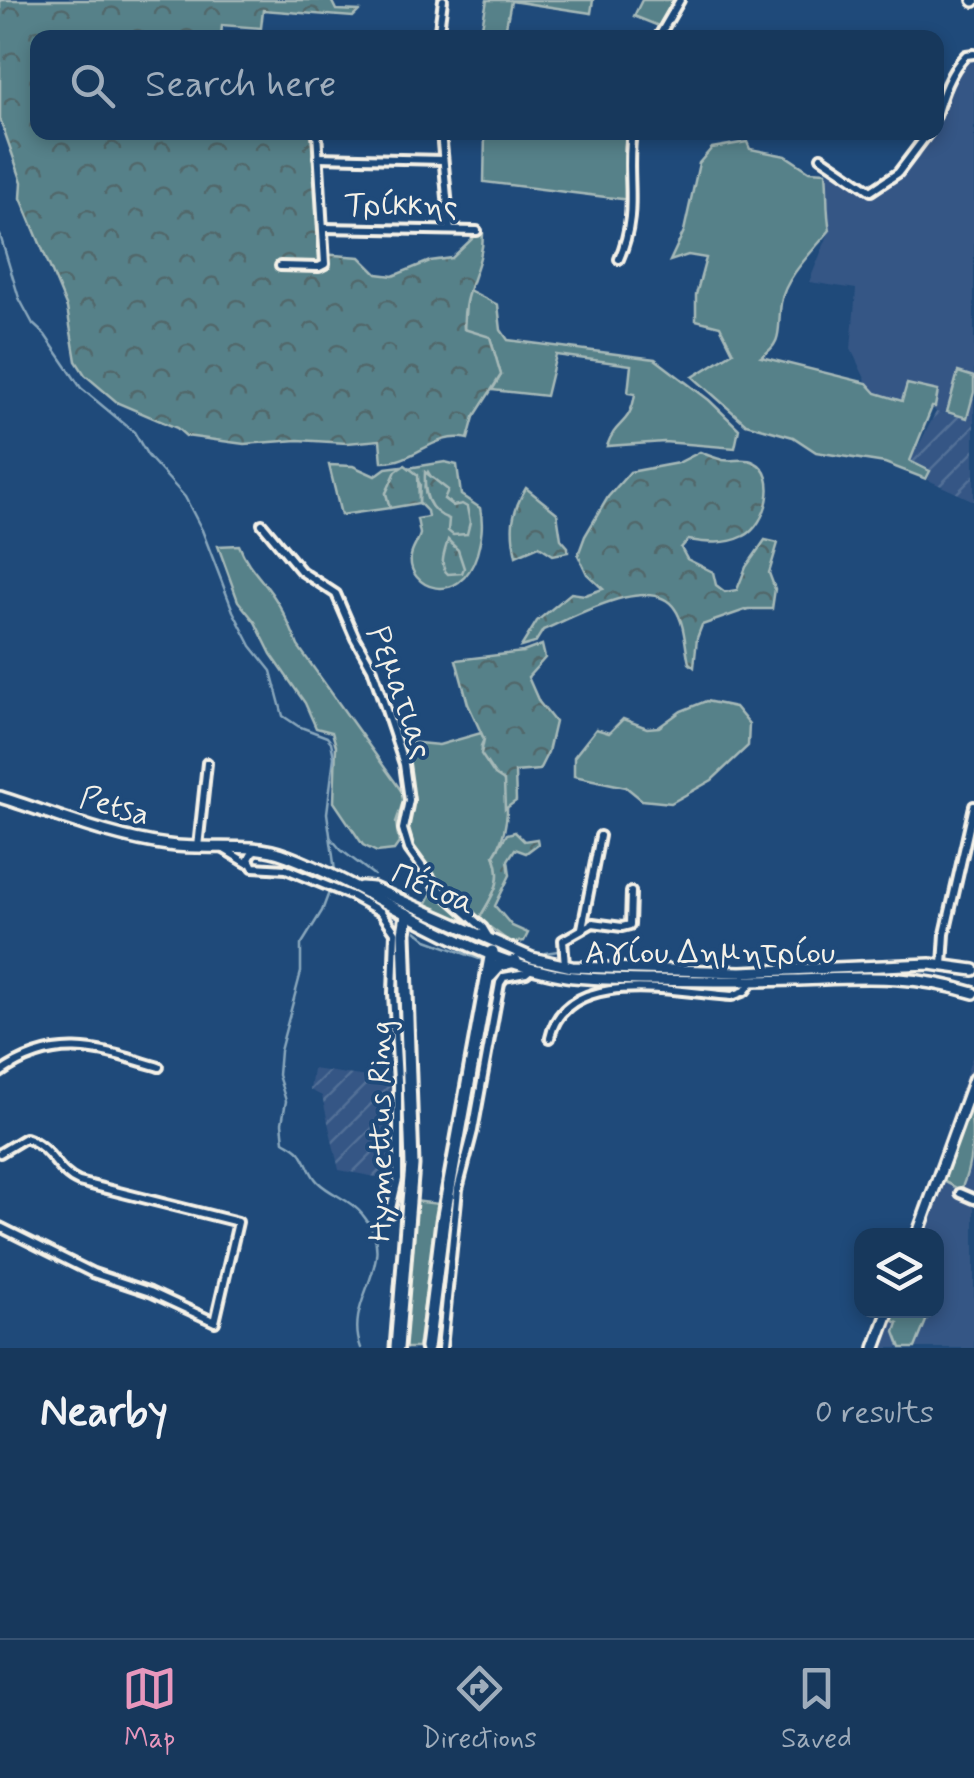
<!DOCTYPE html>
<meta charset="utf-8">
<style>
body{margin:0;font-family:Mynerve,sans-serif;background:#203f62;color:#f1f3f6}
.controls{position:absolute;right:30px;bottom:30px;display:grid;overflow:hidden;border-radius:20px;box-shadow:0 5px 15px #0003}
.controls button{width:90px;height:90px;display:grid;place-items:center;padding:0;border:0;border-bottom:2px solid #365272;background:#17385c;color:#f1f3f6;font:50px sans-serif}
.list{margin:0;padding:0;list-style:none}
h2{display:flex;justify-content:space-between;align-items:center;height:130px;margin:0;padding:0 40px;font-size:42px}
h2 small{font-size:32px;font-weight:400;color:#9eacbb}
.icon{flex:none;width:55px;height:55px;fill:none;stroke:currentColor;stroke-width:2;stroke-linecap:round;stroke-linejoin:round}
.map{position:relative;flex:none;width:974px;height:1348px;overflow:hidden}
.search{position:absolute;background:#17385c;box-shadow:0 5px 15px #0003;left:30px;right:30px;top:30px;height:110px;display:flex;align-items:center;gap:25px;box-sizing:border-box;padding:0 35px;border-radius:20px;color:#9eacbb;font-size:38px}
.sheet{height:290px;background:#17385c}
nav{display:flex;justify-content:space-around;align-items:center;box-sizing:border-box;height:140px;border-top:2px solid #365272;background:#17385c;font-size:28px;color:#9eacbb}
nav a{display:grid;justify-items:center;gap:5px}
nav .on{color:#e797bd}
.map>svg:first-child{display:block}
</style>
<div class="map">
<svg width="974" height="1348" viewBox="0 0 974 1348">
<defs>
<pattern id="industrial-furrows" width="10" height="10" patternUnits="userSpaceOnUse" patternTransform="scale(2.5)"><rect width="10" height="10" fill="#345685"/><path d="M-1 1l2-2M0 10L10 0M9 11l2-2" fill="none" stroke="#526f96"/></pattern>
<pattern id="forest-crowns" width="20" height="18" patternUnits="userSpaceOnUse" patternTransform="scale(2.5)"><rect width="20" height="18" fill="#578189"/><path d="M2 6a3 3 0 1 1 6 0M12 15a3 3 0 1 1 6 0" fill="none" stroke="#51676b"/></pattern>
</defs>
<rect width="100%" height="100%" fill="#1f4a7a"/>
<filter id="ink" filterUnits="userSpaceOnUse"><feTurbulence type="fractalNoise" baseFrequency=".01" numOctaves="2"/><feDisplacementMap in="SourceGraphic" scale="20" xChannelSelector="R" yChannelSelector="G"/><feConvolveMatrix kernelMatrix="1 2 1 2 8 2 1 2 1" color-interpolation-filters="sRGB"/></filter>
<g filter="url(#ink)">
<g fill="#345685">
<path d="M969,57H974V419L936,412L932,407L876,393L867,383L851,349L856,289L809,282L830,230L826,172L839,173L869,196L900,174L932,133L936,132L945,95L963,61Z"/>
<path d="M974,1052V1348H867L881,1311L936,1310V1236L909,1235Z"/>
</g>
<g fill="url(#industrial-furrows)">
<path d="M936,412L974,419V501L928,480L931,470L911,460Z"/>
<path d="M313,1069L394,1081L392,1180L339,1170L322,1096L310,1090Z"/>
</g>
<g fill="#578189" stroke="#a6b9b8" stroke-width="2.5" fill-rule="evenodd">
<path d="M487,0H593L591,13L511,1L504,37H480Z"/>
<path d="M642,0H677L661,27L634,16Z"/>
<path d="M485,133H630L626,152L630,200L484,182Z"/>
<path d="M747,142L750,149L786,156L809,171L826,172C828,192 826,211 830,230C814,250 785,277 781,303C777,330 784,342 761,357L867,383L876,393L902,401L907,384L938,391L935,407H932L910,461L930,471L926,479L885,463L816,452L793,437L746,424L693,377L733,352L720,326L696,320V295L706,258L688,255L670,261L684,231L699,163L712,148Z"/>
<path d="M467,289L498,305L501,330L508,340L655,359L709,400L739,429L735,448L664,442L607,446C616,419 630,427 635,394L628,393L631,365L556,355L546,396L492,390L501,375L490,338L464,330Z"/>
<path d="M958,372L974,377V392L967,418L947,412Z"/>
<path d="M445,462L457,465L461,495L480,508C484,525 481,539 477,554C460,609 406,588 411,556C412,549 418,542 420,534L417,519L428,517L427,511L419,503L420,484L408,468ZM428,472L444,499L454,506L453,535L449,518C429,512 419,491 428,472Z"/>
<path d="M329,465L353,466L375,476L386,468L401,466L386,493L390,508L341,515Z"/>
<path d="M239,545C246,563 255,572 267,587C281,605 290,625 298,646L405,796L396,822L399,843L394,850L377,852L363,845L334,802L336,746L332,732L316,728L305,703L271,654L255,622L238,601L218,546Z"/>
<path d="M706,701L735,707L749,724L748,746L712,780L671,803L642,800L626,787L574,776V757L596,729L609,733L623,719L647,728L659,727L681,711Z"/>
<path d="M481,733L484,739L481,746C488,756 501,770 504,782C511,803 506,838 494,855C505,882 492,895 479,919L432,877L409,840L406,823L411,804L397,741L439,745Z"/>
<path d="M434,888L481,930L426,905Z"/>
<path d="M970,1107C974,1134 972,1164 961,1190L943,1181Z"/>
<path d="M414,1201L439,1204L418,1348H401Z"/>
<path d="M895,1311H906L924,1318L926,1313L922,1311H930L915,1348H901L895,1332L898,1323L892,1320Z"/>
</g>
<g fill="url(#forest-crowns)" stroke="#a6b9b8" stroke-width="2.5">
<path d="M0,0H331L336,10L359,11L353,17L263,10L261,28L222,25L221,37L38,38V132L313,133L321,254L360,257L377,274L393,276L430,261L452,258L475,236L483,234C483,270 461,291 464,329L490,337L501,375L474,417L468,439C434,431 415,463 382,462L380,440L347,443L298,440L244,444L186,436L177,428L118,403L85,375L76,361L67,308L21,198L22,182L0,119Z"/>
<path d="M700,452C707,455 715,458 723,460C733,462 745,457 754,462C781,475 766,526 744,536C726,545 707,543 688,540L681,548L687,559L713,572L716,585L725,592L737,590L746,567L765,540L778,543L769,573L775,589L772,609H748L702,625L697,638L694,667L689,663C685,647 685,623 675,609C652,572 572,618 543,630L535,643L521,647L537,621L571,593L585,595L603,589L587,574L578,555L585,536L608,497L630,472L678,463Z"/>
<path d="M405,465L418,475L419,503L390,508L386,493L396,471Z"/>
<path d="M425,472L448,490L444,499L453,506L462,504L467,507L470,522L467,534L453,535L448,531L449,519C427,511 424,493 425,472Z"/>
<path d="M526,488L557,513L561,539L568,547V552L553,555L539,546L516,556C510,529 511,512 526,488Z"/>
<path d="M448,540L458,550L464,568L462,573L448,574C438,566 445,551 448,540Z"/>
<path d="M542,645L545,658L528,677L539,702L555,722L548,752L539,770L515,772L516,801L505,809L504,781L495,775L481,754L484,739L468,704L456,660L523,652Z"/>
<path d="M515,832L524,841L537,839L538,844L526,853L515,849L508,860L510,875L495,906L512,926L528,933L524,941L511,943L479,919C492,896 505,882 494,855L507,834Z"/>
</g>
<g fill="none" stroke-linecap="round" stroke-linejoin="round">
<g stroke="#89a7bc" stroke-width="2.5">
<path d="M0,235L19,298L33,324L45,335L81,388L134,432L148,456L185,497L202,530L233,611L251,646L271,671L283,716L298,726L327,737L331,742L334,757L327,813L335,871"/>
<path d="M330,837L341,850L374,875"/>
<path d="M334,879L322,911L301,945V972L280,1051L278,1075L286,1101L282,1123L284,1141C290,1145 298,1148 302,1155C308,1164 310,1174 318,1182C331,1195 350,1199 362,1214C403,1262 342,1298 361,1348"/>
<path d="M416,931L427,940L485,961"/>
<path d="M545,953L558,951"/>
</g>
<g stroke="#f4f1e8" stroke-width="14">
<g id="street">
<path d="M438,38L443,0"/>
<path d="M658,38L680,0"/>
<path d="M936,116C942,95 950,71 966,55L974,54"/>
<path d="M441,132L450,230"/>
<path d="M318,157L443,160"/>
<path d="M821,157L871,191L898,173L929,132"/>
<path d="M324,228L477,231"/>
<path d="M619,259C640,211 625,178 632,132"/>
<path d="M280,266L319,267L325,264L317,132"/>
<path d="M262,524L301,571L336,594L355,638L372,668L404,764L409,800L403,829L409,849L436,886L483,928L489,938"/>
<path d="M198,847L207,763"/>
<path d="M255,848L249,859L253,867L286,869L352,896L381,912L395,932L393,993L398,1081V1179L390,1213"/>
<path d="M224,849L247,863"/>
<path d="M582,928L600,836"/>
<path d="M565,965L563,940L593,923L622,927L630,925L631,892"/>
<path d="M943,965L945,934L974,806"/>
<path d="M550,1038C565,965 680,993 732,996L745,991L752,982"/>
<path d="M0,1073C56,1034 99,1049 159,1067"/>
<path d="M0,1153L25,1138C53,1147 55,1172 79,1182L238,1222L215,1322L150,1292L93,1273L0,1227"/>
<path d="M960,1193L974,1199"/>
<path d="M442,1348L458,1189L473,1131L500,983L504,977L526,973L532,968"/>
</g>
</g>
<g stroke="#f4f1e8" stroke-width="16">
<g id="secondary">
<path d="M973,0L974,1"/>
<path d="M0,797C54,814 112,838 168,845C208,851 250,841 288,856C377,890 470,962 566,976C593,980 622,979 649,980C698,981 745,982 794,980C861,978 909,973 974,993"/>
<path d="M361,887L373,888L532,958L572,967L741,972L930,964L974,970"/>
<path d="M917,1236L974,1079"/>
<path d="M875,1348L889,1310"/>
</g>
</g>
<g stroke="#f4f1e8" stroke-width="19">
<g id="highway">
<path d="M490,976L500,965L515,961"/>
<path d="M397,1348L412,1165L404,933L407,915"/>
<path d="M427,1348L443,1221L492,952"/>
</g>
</g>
<use href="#street" stroke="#1f4a7a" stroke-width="6"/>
<use href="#secondary" stroke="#1f4a7a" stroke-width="9"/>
<use href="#highway" stroke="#1f4a7a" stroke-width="11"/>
</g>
</g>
<g text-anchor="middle" stroke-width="8" stroke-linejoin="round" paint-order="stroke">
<g font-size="32" fill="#f4f1e8" stroke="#1f4a7a">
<text transform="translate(401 204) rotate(1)" y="11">Τρίκκης</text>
<text transform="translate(401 692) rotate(70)" y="11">Ρεματιας</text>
<text transform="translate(115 805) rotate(16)" y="11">Petsa</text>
<text transform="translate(434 888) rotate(23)" y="11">Πέτσα</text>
<text x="710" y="963">Αγίου Δημητρίου</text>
<text transform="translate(379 1131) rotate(-90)" y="11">Hymettus Ring</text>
</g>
</g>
</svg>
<div class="controls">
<button><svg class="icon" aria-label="layers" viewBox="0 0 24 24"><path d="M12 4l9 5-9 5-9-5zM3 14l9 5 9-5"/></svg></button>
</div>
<div class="search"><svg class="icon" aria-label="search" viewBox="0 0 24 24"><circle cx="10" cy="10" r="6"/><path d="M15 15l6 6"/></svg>Search here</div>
</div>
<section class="sheet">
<h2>Nearby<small>0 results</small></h2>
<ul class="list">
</ul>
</section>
<nav>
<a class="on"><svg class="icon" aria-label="map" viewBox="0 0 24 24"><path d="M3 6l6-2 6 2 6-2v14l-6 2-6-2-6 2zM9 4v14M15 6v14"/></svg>Map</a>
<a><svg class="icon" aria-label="directions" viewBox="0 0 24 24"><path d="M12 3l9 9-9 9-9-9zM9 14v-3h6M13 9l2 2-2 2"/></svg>Directions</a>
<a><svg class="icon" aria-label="saved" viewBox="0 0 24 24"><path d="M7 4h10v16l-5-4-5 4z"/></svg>Saved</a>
</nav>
